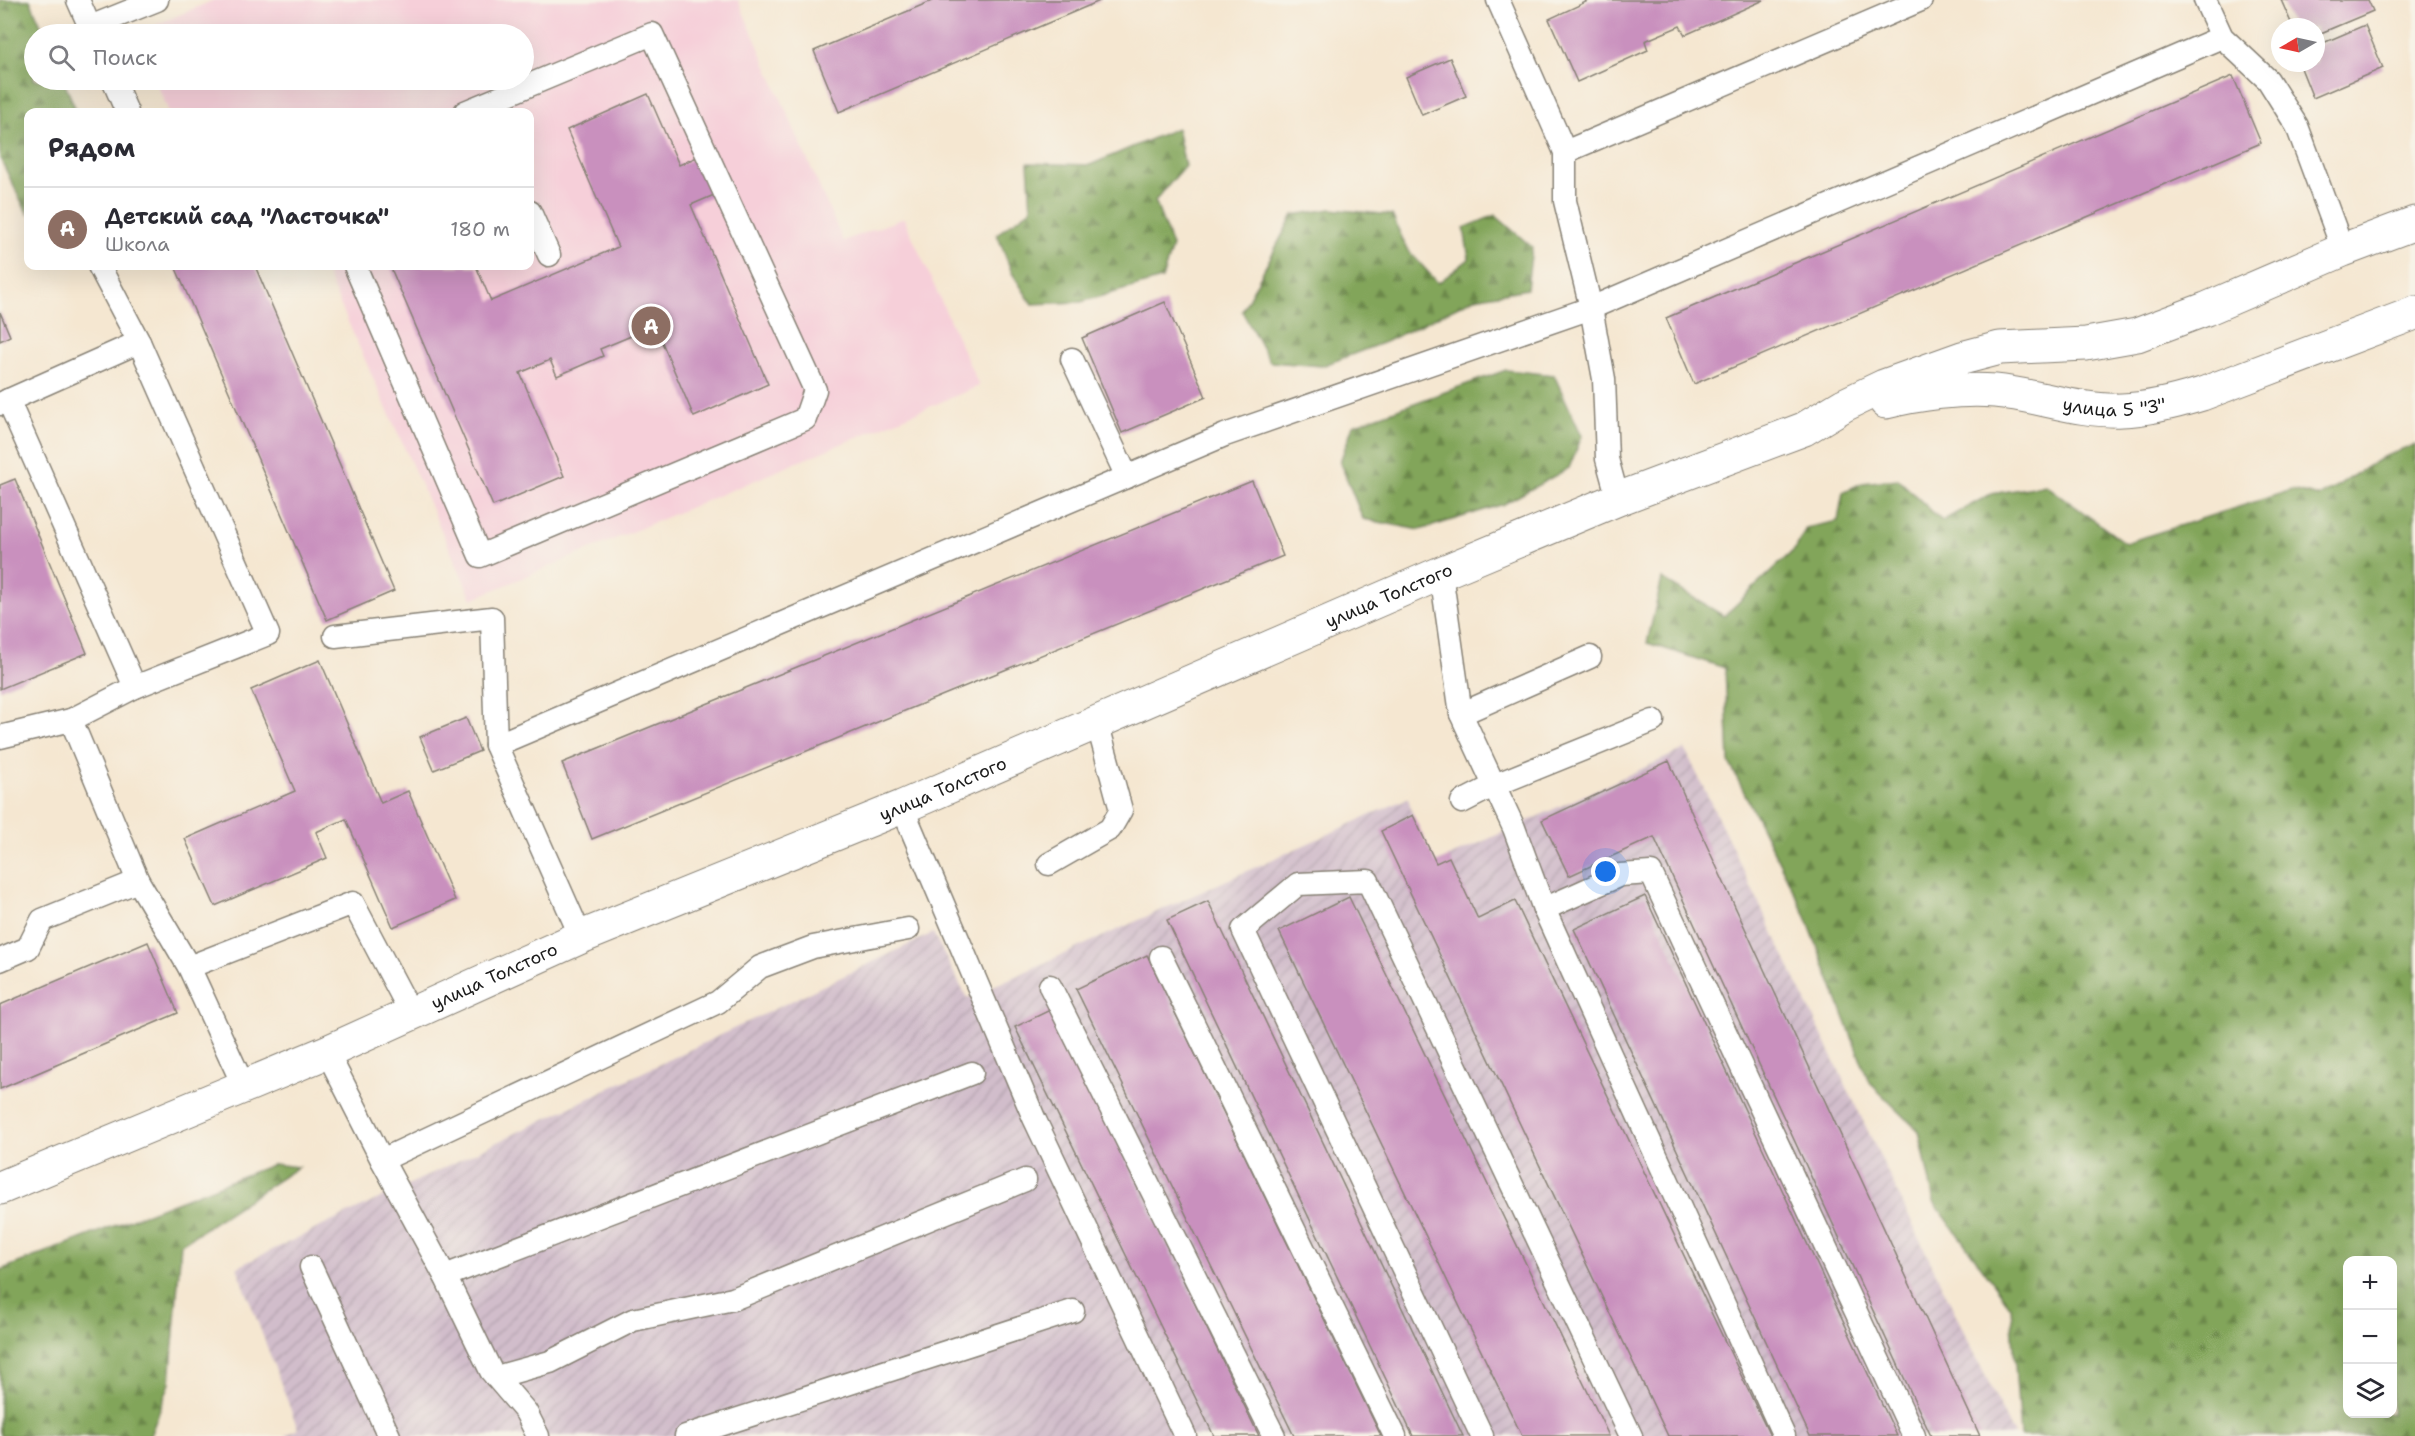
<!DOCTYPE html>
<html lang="ru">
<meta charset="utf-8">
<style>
body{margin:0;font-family:"Shantell Sans",sans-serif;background:#f7f7f7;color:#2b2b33}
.controls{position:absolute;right:18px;bottom:18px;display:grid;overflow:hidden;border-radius:12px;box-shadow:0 6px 24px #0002}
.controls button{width:54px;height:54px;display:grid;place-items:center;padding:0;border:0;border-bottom:2px solid #e1e1e2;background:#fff;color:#2b2b33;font:30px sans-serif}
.compass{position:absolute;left:2271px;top:18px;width:54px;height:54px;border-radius:50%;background:#fff;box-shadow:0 6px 24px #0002;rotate:261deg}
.you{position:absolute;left:1606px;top:872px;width:21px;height:21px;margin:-15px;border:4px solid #fff;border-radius:50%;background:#1a73e8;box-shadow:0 0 0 9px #1a73e833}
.badge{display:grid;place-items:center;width:39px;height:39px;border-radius:50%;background:#b45309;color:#fff;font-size:20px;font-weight:700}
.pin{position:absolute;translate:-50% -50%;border:3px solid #fff;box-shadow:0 2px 6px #0006}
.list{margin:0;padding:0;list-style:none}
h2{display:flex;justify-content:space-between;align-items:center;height:78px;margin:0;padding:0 24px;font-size:26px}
h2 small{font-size:20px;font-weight:400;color:#7c7c81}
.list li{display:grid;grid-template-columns:39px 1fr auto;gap:18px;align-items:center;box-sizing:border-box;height:84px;padding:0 24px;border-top:2px solid #e1e1e2}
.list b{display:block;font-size:22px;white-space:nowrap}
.list p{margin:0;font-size:20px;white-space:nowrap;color:#7c7c81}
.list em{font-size:20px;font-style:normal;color:#7c7c81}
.icon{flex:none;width:33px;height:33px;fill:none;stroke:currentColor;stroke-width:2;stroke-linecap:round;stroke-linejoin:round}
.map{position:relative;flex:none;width:2415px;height:1436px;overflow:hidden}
.search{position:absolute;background:#fff;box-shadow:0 6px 24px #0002;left:24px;top:24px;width:510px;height:66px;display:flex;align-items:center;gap:15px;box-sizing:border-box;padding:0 21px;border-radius:33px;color:#7c7c81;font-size:22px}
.panel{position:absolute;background:#fff;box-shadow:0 6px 24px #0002;left:24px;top:108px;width:510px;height:162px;border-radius:12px}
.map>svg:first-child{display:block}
</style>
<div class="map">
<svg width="2415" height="1436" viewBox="0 0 2415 1436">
<defs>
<pattern id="industrial-furrows" width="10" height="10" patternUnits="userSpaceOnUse" patternTransform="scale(1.5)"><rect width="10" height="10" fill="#d1bdcb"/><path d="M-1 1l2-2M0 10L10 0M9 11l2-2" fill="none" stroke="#b3a2ae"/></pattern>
<pattern id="forest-firs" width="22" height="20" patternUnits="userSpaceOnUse" patternTransform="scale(1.5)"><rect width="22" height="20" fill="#82a55a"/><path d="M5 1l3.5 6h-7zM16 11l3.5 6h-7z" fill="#6a864a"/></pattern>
</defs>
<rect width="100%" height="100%" fill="#f7f3e8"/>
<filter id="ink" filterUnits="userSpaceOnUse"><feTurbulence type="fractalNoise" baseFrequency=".0167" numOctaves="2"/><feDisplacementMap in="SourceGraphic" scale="12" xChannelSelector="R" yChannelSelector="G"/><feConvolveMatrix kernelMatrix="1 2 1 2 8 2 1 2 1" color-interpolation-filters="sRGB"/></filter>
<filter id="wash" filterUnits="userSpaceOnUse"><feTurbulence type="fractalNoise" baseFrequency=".008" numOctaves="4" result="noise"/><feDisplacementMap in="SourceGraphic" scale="24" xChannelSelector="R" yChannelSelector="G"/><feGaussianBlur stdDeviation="1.35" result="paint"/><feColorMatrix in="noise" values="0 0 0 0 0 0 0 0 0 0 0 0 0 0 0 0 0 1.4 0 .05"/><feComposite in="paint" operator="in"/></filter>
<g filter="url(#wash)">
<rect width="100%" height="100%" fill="#f5e7d1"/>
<path fill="#f6cfd9" d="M214,0H738L843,241L904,218L979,386L472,599L323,266H530V112H169L155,80H524V34H150L156,25Z"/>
<path fill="url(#industrial-furrows)" d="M1685,749L2014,1436H284L298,1429L237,1267L933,933L967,998L1408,798L1413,815L1436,863Z"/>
<g fill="url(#forest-firs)" stroke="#4f603b" stroke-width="1.5" fill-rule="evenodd">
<path d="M0,0H30L45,34H34V80H63L77,112H28V215L0,158Z"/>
<path d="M1177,128L1185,166L1155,201L1172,246L1162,279L1081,302L1032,304L1012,273L997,234L1031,209L1028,163L1090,165Z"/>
<path d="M1331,209L1392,215L1407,249L1438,283L1469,259L1464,228L1495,215L1532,247L1527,289L1475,298L1385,342L1322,366L1270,362L1242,311L1293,215Z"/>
<path d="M1506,370L1554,375L1582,436L1569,468L1504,504L1420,530L1363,519L1340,462L1353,425Z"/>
<path d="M2415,445V1436H2020L2011,1307L1934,1202L1919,1131L1869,1082L1805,914L1729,762L1725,668L1647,643L1662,579L1724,616L1796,548L1806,528L1838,521L1843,492L1862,483L1898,479L1942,521L1991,494L2046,485L2125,543L2292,490L2319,497L2383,457ZM2392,1260V1414H2348V1260Z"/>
<path d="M274,1164L298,1167L181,1244L170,1383L150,1436H0V1270Z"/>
</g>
<g id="blocks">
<g fill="#c990be">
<path d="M934,0H1102L839,112L814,51Z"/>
<path d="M1585,0H1764L1685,35L1680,26L1645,41L1648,50L1577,82L1549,19L1586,2Z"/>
<path d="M2281,0H2368L2373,11L2316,35V27H2293Z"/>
<path d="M2365,25L2383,68L2313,98L2299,63H2316V46Z"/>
<path d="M1450,58L1466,96L1422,115L1406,77Z"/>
<path d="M2233,76L2261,143L1694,384L1666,318Z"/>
<path d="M648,94L679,165L697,157L714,195L691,205L768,384L694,417L655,326L600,349L603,356L557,376L550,360L520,373L564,476L493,506L390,266H476L491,301L618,247L567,130Z"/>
<path d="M175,266H255L394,591L327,620Z"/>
<path d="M1165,302L1206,397L1122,433L1082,338Z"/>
<path d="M0,312L10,336L0,341Z"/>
<path d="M15,479L87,653L0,689V485Z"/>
<path d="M1252,481L1283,556L592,839L562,763Z"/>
<path d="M320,660L381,803L408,791L455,900L393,927L346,819L316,832L327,858L215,906L185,839L295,791L251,690Z"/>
<path d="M466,718L480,751L434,770L420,737Z"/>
<path d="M1669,761L1694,818L1980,1436H1931L1654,837L1569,876L1542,820Z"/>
<path d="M1413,815L1436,863L1449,857L1478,919L1515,901L1770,1436H1668L1381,831Z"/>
<path d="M1645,896L1897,1436H1810L1574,929Z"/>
<path d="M1349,897L1609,1436H1522L1279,931Z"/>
<path d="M1208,901L1463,1436H1413L1167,920Z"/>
<path d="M148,942L178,1013L0,1089V1005Z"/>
<path d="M1147,955L1381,1436H1294L1076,989Z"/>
<path d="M1052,1009L1259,1436H1214L1015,1027Z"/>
</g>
</g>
</g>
<g filter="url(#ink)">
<use href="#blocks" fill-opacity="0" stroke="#888276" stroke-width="1.5"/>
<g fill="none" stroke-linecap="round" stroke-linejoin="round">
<g stroke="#888276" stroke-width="25">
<g id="service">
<path d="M78,0L93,34"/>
<path d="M1498,0L1565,152V201L1591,308L1604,379L1607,459L1618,499"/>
<path d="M2205,0L2222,37L2268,80L2297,126L2343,250"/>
<path d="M90,27L157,0"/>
<path d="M113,80L127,112"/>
<path d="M1565,152L1921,0"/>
<path d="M530,212L549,255"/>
<path d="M99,266L139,342L268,634L135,687L71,720L138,881L189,967L244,1087"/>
<path d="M355,266L480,556L805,419L815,390L652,34L465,112"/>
<path d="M1072,359L1127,477"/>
<path d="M8,400L135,687"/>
<path d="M0,404L139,342"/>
<path d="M1441,573L1461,714L1514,828L1544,909L1784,1436"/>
<path d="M335,636L492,618L496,745L581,937"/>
<path d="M1461,714L1590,657"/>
<path d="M0,737L71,720"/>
<path d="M496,745L1225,435L1591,308L2222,37"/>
<path d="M1462,802L1495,785L1653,721"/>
<path d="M902,807L1034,1118L1185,1436"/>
<path d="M1049,864L1110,829L1121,810L1097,722"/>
<path d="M1544,909L1620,875L1651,873L1914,1436"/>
<path d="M1161,957L1395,1436"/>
<path d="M0,960L28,948L42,920L138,881"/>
<path d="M189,967L353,903L411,1013"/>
<path d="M1050,986L1274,1436"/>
<path d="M327,1052L382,1160L445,1276L491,1371L526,1412L538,1436"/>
<path d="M382,1160L718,1002L760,967L813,947L908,929"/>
<path d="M311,1267L389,1436"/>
<path d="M445,1276L972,1073"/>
<path d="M496,1377L550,1362L633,1320L733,1299L1025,1180"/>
<path d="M686,1436L1073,1311"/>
<path d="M1482,1436L1243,930L1298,884L1368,881L1631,1436"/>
</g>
</g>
<g stroke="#888276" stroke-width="35">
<g id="minor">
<path id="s1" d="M1886,402C1918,394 1961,388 1995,391C2037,395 2079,412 2122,410C2150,409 2176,402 2202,394L2415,313"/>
<path id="s2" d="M0,1188L327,1052L581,937L902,807L1441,573L1618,499L1804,429L1844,405L1884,386L1962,358L2000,348L2086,344L2137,335L2206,309L2343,250L2415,223"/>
</g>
</g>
<use href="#service" stroke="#fff" stroke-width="22"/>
<use href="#minor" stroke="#fff" stroke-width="33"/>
</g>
</g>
<g text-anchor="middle" stroke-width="5" stroke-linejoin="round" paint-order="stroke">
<g font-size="18" fill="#1c1c1c" stroke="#f7f3e8">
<text dy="6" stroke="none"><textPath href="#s1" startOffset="231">улица 5 "З"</textPath></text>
<text dy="6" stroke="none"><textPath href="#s2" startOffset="1510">улица Толстого</textPath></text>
<text dy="6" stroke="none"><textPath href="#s2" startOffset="1024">улица Толстого</textPath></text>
<text dy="6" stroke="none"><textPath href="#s2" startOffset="538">улица Толстого</textPath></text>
</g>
</g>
</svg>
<div class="controls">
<button>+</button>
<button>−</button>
<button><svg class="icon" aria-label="layers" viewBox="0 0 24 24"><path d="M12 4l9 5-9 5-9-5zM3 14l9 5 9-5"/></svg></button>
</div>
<svg class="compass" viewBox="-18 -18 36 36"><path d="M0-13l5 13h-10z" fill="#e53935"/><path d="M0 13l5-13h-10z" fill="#7c7c81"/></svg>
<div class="you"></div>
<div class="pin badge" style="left:651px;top:326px;background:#8d6e63">A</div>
<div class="search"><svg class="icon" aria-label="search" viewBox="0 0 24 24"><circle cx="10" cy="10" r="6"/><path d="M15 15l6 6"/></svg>Поиск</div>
<section class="panel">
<h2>Рядом<small></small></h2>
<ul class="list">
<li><span class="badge" style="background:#8d6e63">A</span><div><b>Детский сад &quot;Ласточка&quot;</b><p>Школа</p></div><em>180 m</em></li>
</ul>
</section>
</div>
